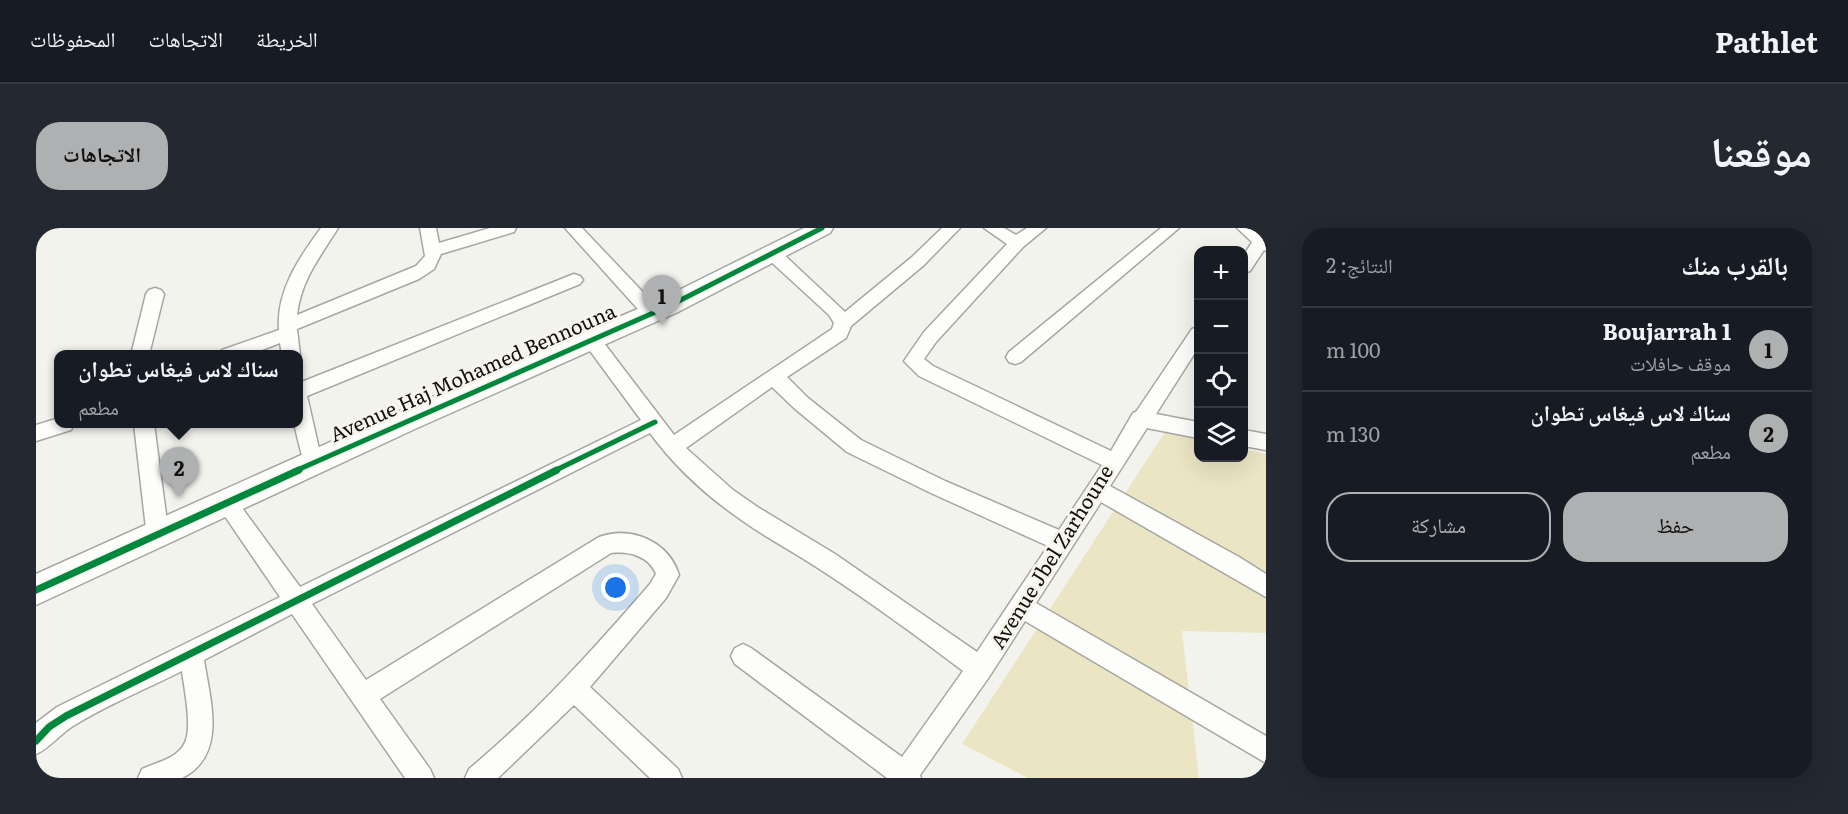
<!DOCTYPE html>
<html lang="ar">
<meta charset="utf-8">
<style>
body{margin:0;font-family:Literata,"Noto Naskh Arabic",serif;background:#242831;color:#f1f3f6;direction:rtl}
.controls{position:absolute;right:18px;top:18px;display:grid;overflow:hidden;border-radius:12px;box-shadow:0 6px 24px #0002}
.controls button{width:54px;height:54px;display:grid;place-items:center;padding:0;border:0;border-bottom:2px solid #363941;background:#171b24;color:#f1f3f6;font:30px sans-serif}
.you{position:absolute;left:580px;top:360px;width:21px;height:21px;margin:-15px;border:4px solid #fff;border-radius:50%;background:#1a73e8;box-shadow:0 0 0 9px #1a73e833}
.badge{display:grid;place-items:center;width:39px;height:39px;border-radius:50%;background:#afb0b1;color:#111;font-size:20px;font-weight:700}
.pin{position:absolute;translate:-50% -50px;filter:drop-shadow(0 2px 3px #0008)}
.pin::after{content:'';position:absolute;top:32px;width:21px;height:18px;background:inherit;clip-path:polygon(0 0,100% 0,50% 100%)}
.popup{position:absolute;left:18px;top:122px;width:249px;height:78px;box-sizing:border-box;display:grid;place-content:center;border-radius:12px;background:#171b24;filter:drop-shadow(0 2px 4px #0005);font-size:20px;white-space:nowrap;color:#9ea1a6}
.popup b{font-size:22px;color:#f1f3f6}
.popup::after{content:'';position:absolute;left:50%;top:100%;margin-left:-12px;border:12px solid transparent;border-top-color:#171b24}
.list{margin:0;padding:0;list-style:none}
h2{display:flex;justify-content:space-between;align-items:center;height:78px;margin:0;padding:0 24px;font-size:26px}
h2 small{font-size:20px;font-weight:400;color:#9ea1a6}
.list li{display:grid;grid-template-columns:39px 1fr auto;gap:18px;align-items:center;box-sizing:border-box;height:84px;padding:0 24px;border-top:2px solid #363941}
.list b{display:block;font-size:22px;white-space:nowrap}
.list p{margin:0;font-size:20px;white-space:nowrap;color:#9ea1a6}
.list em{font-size:20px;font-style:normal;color:#9ea1a6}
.actions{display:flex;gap:12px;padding:18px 24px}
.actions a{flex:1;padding:14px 0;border:2px solid #afb0b1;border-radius:24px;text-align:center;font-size:21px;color:#afb0b1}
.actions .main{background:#afb0b1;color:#111}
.icon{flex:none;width:33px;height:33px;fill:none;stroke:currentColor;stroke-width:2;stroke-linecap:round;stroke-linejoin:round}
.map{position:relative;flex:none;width:1230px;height:550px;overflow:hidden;direction:ltr;border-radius:24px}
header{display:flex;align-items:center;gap:36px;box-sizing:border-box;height:84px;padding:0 30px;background:#171b24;border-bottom:2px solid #363941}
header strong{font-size:28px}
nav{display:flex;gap:33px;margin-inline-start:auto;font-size:21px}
.intro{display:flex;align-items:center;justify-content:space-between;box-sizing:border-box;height:144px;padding:0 36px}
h1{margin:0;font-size:42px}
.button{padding:15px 27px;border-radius:24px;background:#afb0b1;color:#111;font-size:21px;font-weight:700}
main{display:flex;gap:36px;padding:0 36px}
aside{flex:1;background:#171b24;border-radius:24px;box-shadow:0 6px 24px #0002}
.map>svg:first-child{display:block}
</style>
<header>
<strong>Pathlet</strong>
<nav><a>الخريطة</a><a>الاتجاهات</a><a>المحفوظات</a></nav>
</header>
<div class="intro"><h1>موقعنا</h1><a class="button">الاتجاهات</a></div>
<main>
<aside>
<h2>بالقرب منك<small>النتائج: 2</small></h2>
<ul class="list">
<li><span class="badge">1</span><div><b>Boujarrah 1</b><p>موقف حافلات</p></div><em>100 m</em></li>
<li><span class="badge">2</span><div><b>سناك لاس فيغاس تطوان</b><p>مطعم</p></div><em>130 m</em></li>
</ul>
<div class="actions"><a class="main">حفظ</a><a>مشاركة</a></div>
</aside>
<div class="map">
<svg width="1230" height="550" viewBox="0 0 1230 550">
<rect width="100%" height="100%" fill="#f3f3ee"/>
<path fill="#ebe5c3" d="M1129,204L1162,211V230H1208V221L1230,226V405L1146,403L1163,550H992L926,516Z"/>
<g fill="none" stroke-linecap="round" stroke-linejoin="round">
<g stroke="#a6a6a2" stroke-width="3">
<g id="street">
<path d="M285,0H302C284,29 265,52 261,87L380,38L389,28L384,0H400L403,15L454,0H480L478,4L405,26L398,41L383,51L261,101L264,127L263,129V127H246L244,115L213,127H183L186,122L243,102C240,63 263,30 285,0Z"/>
<path d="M529,0H546L621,79L624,84L621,89L615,90L609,89Z"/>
<path d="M906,0H924L888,37L815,98L810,110L751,149L772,170L825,212L909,253L1023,302L1066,237L883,148L868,133L888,104L971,16L948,0H968L980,7L991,0H1010L987,19L900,114L888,131L897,138L1075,223L1097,185L1100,184L1156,101L1162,99V120L1120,186L1162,194V210L1111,200L1074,258L1203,329L1230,346V369L1065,274L1000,375L1230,508V535L989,393L953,449L889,540L884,547L885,550H851L699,436L695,428L699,420L707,416L715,420L866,529L927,443C881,408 834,374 785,342C760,325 732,311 707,293C673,270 639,239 614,205L276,376L330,452L563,309C596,297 633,314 643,347L630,370L554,459L642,541L646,550H614L538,477L462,550H429L433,541C500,485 557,422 614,356L620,346C613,328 593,323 575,325L344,471L394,541L398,550H369L256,386L168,432C174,472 192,527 146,550H102L106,541C119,535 139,531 147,518C158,504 148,460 146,443C110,461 71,477 37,498C24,506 14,520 0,526V495L21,479L244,369L184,281L180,275L184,269L191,266L198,269L264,359L605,192L549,116L546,111L549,106L555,104L561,106L638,207L796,101L798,95L793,87L732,31L730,27L732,23H744L809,84L876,29ZM736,159L758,180L811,224L895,265L1012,318L941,424L799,326L723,280L697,262L650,220Z"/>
<path d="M1125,0H1143L985,134L979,136L973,134L970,129L973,124Z"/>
<path d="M1201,0H1219L1230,8V23L1228,22L1214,43L1208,45V27L1216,14Z"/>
<path d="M538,46L544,48L547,52L544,56L271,168L286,234L283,240L276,242L269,240L258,196H263V155Z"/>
<path d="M119,60L125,62L128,66L113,127H95L110,66L113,62Z"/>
<path d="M23,190V196H38L35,202L0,213V197Z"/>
<path d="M98,196H118L133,309L130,316L122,319L114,316L111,309Z"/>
<path d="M1208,202L1230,206V222L1208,218Z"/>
</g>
</g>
<g stroke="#a6a6a2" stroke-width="3">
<path id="secondary" d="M768,0H797L794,5L642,84L381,200L0,377V346L361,184L625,71Z"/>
</g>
<use href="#street" fill="#fdfdfc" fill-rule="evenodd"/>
<use href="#secondary" fill="#fdfdfc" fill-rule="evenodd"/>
<g stroke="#f6f4eb" stroke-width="8">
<g id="cycleway-far1">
<path d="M259,243L633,78L786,0"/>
<path d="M518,243L619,194"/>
</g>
</g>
<g stroke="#f6f4eb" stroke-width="10">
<g id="cycleway">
<path d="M0,362L263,242"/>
<path d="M0,513L13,499L30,488L521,242"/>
</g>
</g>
<use href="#cycleway-far1" stroke="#00873e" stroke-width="5"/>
<use href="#cycleway" stroke="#00873e" stroke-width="7"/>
</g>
<g text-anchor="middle" stroke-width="6" stroke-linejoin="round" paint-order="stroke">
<g font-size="20" fill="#10100d" stroke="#f6f4eb">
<text transform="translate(437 145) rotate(-24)" y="7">Avenue Haj Mohamed Bennouna</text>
<text transform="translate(1016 329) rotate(-58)" y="7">Avenue Jbel Zarhoune</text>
</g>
</g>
</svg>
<div class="controls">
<button>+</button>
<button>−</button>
<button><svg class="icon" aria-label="locate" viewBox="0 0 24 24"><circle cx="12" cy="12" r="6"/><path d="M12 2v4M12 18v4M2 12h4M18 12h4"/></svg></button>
<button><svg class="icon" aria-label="layers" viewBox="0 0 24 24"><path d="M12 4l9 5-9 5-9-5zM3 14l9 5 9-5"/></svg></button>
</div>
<div class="you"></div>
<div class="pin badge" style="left:626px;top:97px">1</div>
<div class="pin badge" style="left:143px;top:269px">2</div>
<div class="popup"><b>سناك لاس فيغاس تطوان</b>مطعم</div>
</div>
</main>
